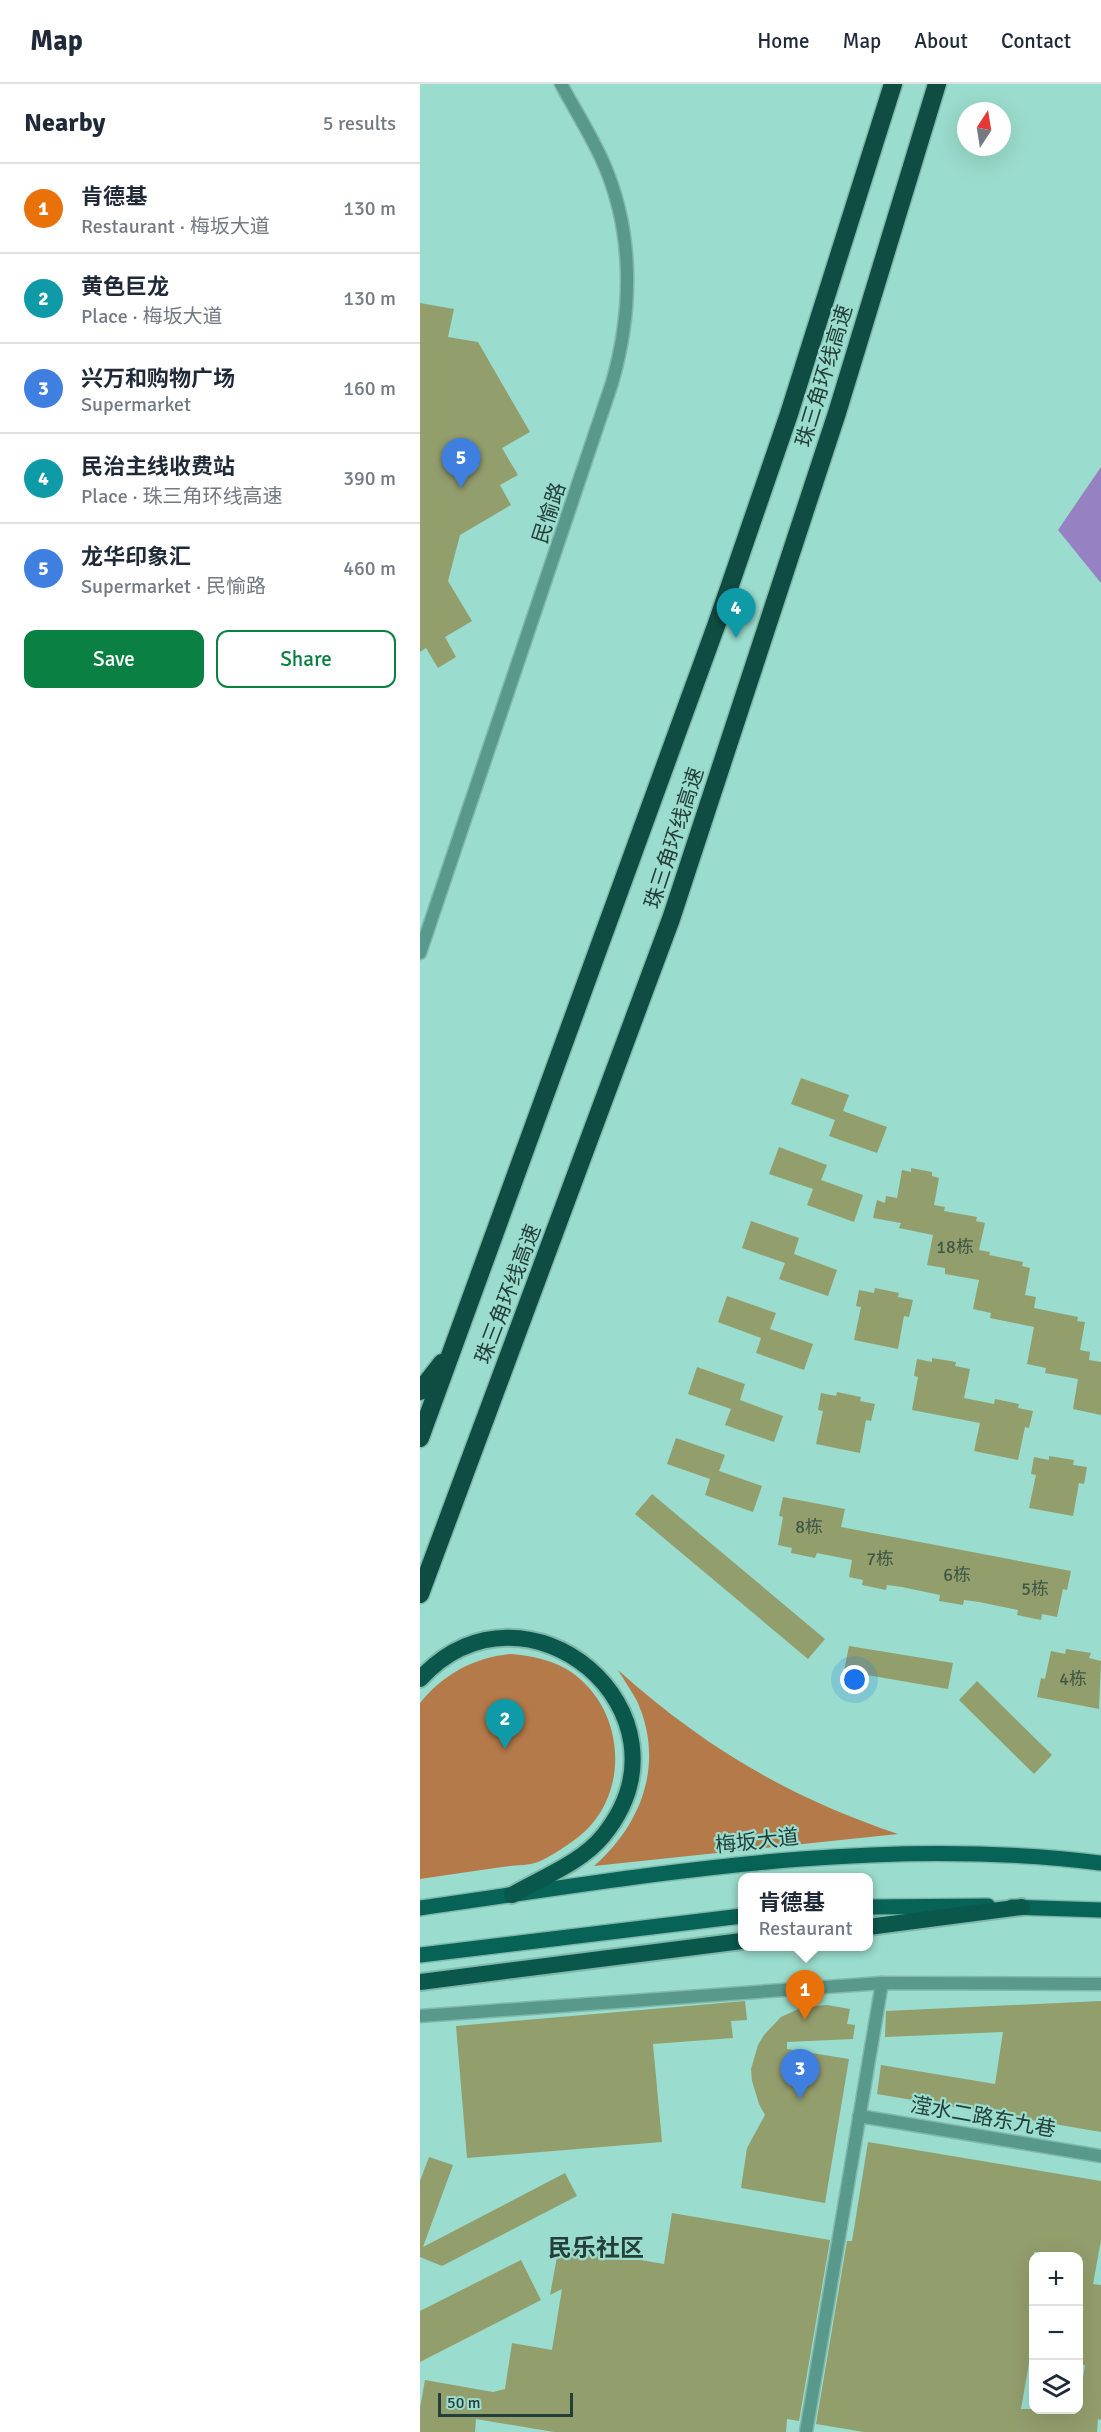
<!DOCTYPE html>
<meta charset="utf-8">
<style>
body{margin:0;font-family:Signika,"Noto Sans SC",sans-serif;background:#f2f2f3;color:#1f2937}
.controls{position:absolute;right:18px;bottom:18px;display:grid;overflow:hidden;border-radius:12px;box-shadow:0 6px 24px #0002}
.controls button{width:54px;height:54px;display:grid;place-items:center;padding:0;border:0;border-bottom:2px solid #e0e1e3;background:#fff;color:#1f2937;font:30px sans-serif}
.compass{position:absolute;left:537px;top:18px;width:54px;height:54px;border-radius:50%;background:#fff;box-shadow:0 6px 24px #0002;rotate:12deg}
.scale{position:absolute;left:18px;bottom:15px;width:135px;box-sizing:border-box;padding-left:6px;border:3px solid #243f39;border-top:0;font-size:16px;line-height:21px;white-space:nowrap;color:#243f39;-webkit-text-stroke:4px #9adccd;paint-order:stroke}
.you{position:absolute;left:435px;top:1596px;width:21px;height:21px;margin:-15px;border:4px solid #fff;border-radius:50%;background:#1a73e8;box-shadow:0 0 0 9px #1a73e833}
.badge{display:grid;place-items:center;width:39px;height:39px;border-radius:50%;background:#0b8043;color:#fff;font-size:20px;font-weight:700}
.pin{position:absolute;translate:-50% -50px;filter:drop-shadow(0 2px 3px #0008)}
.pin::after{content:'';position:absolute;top:32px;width:21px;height:18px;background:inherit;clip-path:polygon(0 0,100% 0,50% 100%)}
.popup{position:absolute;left:318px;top:1789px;width:135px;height:78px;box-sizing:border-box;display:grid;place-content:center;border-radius:12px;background:#fff;filter:drop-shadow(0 2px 4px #0005);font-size:20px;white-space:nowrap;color:#747a83}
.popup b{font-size:22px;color:#1f2937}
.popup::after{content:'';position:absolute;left:50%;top:100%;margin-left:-12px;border:12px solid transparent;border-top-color:#fff}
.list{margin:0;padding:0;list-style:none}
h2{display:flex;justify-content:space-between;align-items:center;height:78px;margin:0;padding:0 24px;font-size:26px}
h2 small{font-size:20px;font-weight:400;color:#747a83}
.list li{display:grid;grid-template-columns:39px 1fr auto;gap:18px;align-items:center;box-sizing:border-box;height:90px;padding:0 24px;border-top:2px solid #e0e1e3}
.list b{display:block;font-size:22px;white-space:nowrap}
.list p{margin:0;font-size:20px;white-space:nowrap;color:#747a83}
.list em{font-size:20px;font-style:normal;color:#747a83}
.actions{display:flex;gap:12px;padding:18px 24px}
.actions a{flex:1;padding:14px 0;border:2px solid #0b8043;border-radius:12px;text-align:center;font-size:21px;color:#0b8043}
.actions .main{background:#0b8043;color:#fff}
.icon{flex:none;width:33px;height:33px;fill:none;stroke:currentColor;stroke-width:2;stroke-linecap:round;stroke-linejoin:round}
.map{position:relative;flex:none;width:681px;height:2348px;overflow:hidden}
header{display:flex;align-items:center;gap:36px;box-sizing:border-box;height:84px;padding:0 30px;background:#fff;border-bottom:2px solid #e0e1e3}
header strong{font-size:28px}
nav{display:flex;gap:33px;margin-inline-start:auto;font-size:21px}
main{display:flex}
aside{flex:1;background:#fff}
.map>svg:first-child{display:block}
</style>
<header>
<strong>Map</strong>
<nav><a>Home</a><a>Map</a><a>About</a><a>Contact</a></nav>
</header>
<main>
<aside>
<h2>Nearby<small>5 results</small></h2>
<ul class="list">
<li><span class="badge" style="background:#e8710a">1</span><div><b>肯德基</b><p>Restaurant · 梅坂大道</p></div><em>130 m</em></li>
<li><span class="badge" style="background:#0f9aa8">2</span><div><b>黄色巨龙</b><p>Place · 梅坂大道</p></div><em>130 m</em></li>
<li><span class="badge" style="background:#3f7fe0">3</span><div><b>兴万和购物广场</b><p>Supermarket</p></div><em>160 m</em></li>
<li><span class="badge" style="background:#0f9aa8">4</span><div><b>民治主线收费站</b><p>Place · 珠三角环线高速</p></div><em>390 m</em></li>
<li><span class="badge" style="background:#3f7fe0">5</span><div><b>龙华印象汇</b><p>Supermarket · 民愉路</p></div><em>460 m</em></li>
</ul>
<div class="actions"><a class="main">Save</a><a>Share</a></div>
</aside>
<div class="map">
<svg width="681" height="2348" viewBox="0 0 681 2348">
<rect width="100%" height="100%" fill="#9adccd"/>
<g fill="#b57a4a">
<path d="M91,1570C111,1572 130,1575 148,1586C207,1623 213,1716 153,1757C143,1764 130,1773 118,1778C107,1782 93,1781 82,1783C54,1787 27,1791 0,1795V1619C24,1590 53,1574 91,1570Z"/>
<path d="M198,1586C284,1663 368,1713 478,1750L174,1782C222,1740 245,1679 217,1617C211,1606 204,1596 198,1586Z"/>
</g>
<path fill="#9681c2" d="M681,383V499L638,446Z"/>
<g fill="#939e6d" fill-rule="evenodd">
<path d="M0,219L34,225L28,253L58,258L110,348L82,364L98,391L80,401L91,421L40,451L28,497L52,537L25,553L36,573L18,584L6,564L0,568Z"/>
<path d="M381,994L429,1011L423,1027L467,1043L457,1069L409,1052L415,1036L371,1020Z"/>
<path d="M359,1063L407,1081L401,1096L443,1111L434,1138L387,1121L393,1105L349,1090Z"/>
<path d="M491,1084L512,1088V1092L519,1094L514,1121L525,1123L524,1127L557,1133L556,1137L565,1139L559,1166L570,1168L569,1171L603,1178L602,1182L610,1184L605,1211L616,1213L614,1224L658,1233L657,1237L665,1238L660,1266L670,1268L669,1276L681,1278V1331L653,1325L658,1295L625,1289L626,1284L607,1280L614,1243L570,1234L571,1229L553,1225L559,1196L525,1190V1184L507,1181L513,1151L479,1144L481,1139L453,1134L457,1116L465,1119L466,1112L477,1114L482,1086L491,1088Z"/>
<path d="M331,1137L379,1154L374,1170L417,1186L408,1212L359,1195L365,1179L322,1164Z"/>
<path d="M455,1204L479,1209L478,1213L493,1216L489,1233L484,1232L478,1265L434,1256L441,1223L436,1222L439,1206L454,1209Z"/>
<path d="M307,1212L356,1229L350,1245L393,1260L384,1286L336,1269L341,1254L298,1238Z"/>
<path d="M512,1274L536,1278L535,1282L550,1285L544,1314L574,1320L575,1315L599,1320L598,1324L613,1327L609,1344L605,1343L598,1376L554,1367L560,1339L492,1326L498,1293L494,1292L497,1275L512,1278Z"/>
<path d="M277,1283L325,1300L320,1316L363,1332L354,1358L305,1341L311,1325L268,1310Z"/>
<path d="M417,1308L441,1313L440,1317L455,1320L451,1337L446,1336L440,1369L396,1360L403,1327L398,1326L401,1309L416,1312Z"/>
<path d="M256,1354L305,1371L299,1387L342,1402L333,1428L285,1411L290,1395L247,1380Z"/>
<path d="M629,1372L654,1376L653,1381L667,1383L664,1400L659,1399L653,1432L609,1424L616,1391L611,1390L614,1373L629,1376Z"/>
<path d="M232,1410L405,1555L388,1575L215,1430Z"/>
<path d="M363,1413L425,1425L421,1443L651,1487L647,1506L643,1505L637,1533L622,1530L621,1536L597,1531L598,1526L559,1518L544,1516L543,1521L519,1517L520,1511L482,1503L467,1501L466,1506L442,1501L443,1496L429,1493L432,1476L397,1469L395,1474L371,1469L372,1464L358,1461L363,1433L359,1432Z"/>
<path d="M429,1562L533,1579L528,1605L424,1587Z"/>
<path d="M646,1565L671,1569L669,1574L681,1577L679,1625L617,1613L621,1594L625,1595L631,1567L645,1570Z"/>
<path d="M557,1597L632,1671L614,1690L539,1616Z"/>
<path d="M325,1917L327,1936L311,1937L313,1954L233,1960L242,2058L47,2074L36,1942Z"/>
<path d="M681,1917V2048L457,2010L461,1981L575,2000L583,1948L465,1953L466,1927Z"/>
<path d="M407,1921L430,1925L427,1940L435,1941L433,1955L367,1958V1965L429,1975L405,2119L321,2104L327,2064L345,2031L339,2020L332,1997L331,1985L338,1961L344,1951L361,1933L383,1923Z"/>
<path d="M448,2058L681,2097V2156L673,2200L681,2201V2336L678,2335L677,2348H444L396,2340L427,2157H432ZM614,2168L658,2172V2280L665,2281L658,2325H601L614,2251Z"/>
<path d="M9,2073L33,2081L3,2163L145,2089L157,2112L22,2182L0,2173V2097Z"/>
<path d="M252,2129L410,2156L379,2337L367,2335L366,2348H134L56,2335L55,2348H0V2324L5,2296L73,2308L85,2305L92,2259L132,2266L142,2205L130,2211L139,2162L244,2180Z"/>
<path d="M101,2176L121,2216L0,2278V2227Z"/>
</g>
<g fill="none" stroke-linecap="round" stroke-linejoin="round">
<g stroke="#80b9ac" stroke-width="15">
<g id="minor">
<path d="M0,1932L462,1899L681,1900"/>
<path d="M439,2032L681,2072"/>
<path d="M386,2348L462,1899"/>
</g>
</g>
<g stroke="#80b9ac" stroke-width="15">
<path id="tertiary" d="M0,869L192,299C213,226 214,148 183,78C171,51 155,26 141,0"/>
</g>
<g stroke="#80b9ac" stroke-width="18">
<g id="primary">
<path d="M448,1823L568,1822"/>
<path d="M592,1823L681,1826"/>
<path d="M0,1824C226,1792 452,1750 681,1779"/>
<path d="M0,1871L322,1832"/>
</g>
</g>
<g stroke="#80b9ac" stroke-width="20">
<g id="trunk">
<path d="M0,1595C106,1480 283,1629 183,1752C161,1779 121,1794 92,1811"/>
<path d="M448,1843L602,1823"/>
<path d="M0,1898L322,1857"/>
</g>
</g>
<g stroke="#80b9ac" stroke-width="21">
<g id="motorway">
<path d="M0,1307L22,1279"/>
<path d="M0,1354L296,542L369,330L473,0"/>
<path d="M0,1510L251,835L417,329L517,0"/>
</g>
</g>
<use href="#minor" stroke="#58998b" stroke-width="12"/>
<use href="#tertiary" stroke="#58998b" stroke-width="12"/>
<use href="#primary" stroke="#066355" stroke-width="15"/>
<use href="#trunk" stroke="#0a584c" stroke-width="16"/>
<use href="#motorway" stroke="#0f4d42" stroke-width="18"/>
</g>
<g text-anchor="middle" stroke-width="4.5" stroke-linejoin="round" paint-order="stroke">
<g font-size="18" fill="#405746">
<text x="535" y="1169">18栋</text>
<text x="389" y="1449">8栋</text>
<text x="460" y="1481">7栋</text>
<text x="537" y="1497">6栋</text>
<text x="615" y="1511">5栋</text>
<text x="653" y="1601">4栋</text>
</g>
<g font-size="21" fill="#243f39" stroke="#9adccd">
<text transform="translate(404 292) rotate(-73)" y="7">珠三角环线高速</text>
<text transform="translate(129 429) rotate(-72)" y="7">民愉路</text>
<text transform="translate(254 754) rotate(-72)" y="7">珠三角环线高速</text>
<text transform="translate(88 1210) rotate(-69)" y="7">珠三角环线高速</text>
<text transform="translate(337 1757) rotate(-6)" y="7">梅坂大道</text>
<text transform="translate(563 2033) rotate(10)" y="7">滢水二路东九巷</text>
</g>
<g font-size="24" font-weight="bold" fill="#243f39" stroke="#9adccd">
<text x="176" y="2172">民乐社区</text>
</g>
</g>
</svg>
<div class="controls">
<button>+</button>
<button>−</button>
<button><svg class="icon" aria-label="layers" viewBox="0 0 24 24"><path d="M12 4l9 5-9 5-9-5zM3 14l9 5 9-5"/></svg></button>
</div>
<svg class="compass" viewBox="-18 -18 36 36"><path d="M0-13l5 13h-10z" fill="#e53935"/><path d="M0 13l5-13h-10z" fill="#747a83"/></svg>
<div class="scale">50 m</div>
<div class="you"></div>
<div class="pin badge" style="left:385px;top:1936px;background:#e8710a">1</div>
<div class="popup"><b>肯德基</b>Restaurant</div>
<div class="pin badge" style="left:85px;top:1665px;background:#0f9aa8">2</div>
<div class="pin badge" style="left:380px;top:2015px;background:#3f7fe0">3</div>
<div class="pin badge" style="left:316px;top:554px;background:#0f9aa8">4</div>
<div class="pin badge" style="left:41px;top:404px;background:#3f7fe0">5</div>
</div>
</main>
